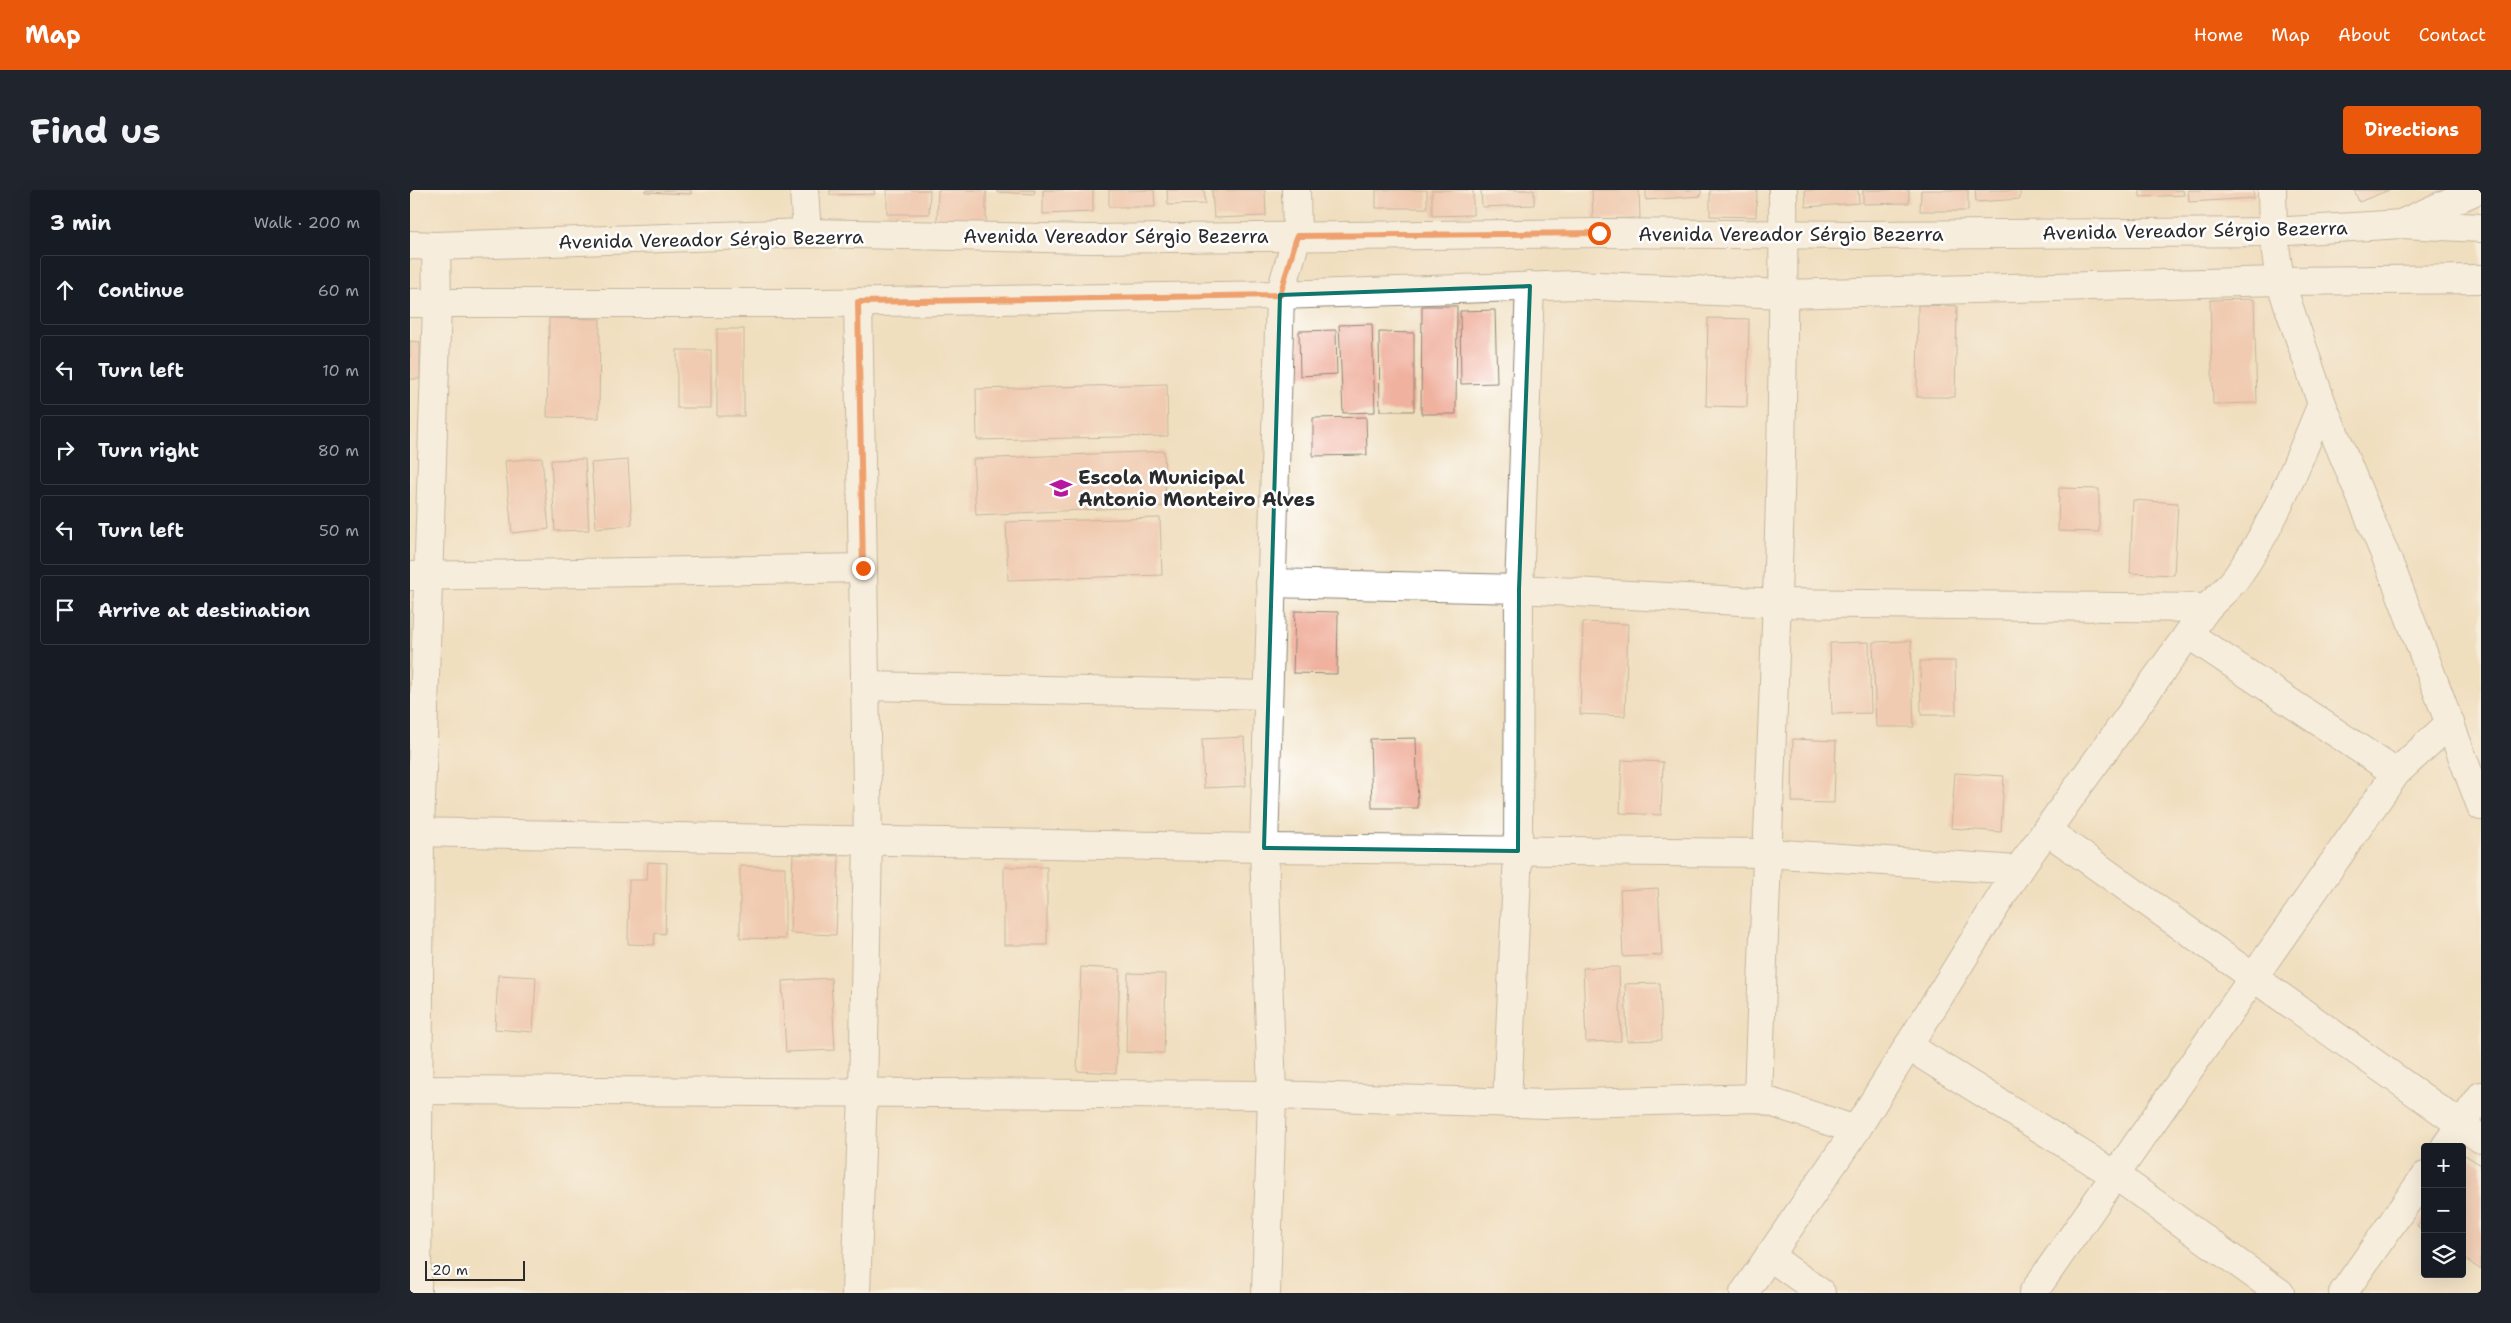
<!DOCTYPE html>
<meta charset="utf-8">
<style>
body{margin:0;font-family:"Shantell Sans",sans-serif;background:#20242c;color:#f1f3f6}
.controls{position:absolute;right:15px;bottom:15px;display:grid;overflow:hidden;border-radius:5px;box-shadow:0 5px 20px #0002}
.controls button{width:45px;height:45px;display:grid;place-items:center;padding:0;border:0;border-bottom:1px solid #363941;background:#171b24;color:#f1f3f6;font:25px sans-serif}
.scale{position:absolute;left:15px;bottom:12px;width:100px;box-sizing:border-box;padding-left:5px;border:2px solid #2b2b2b;border-top:0;font-size:14px;line-height:18px;white-space:nowrap;color:#2b2b2b;-webkit-text-stroke:4px #fff;paint-order:stroke}
.stop{position:absolute;width:15px;height:15px;margin:-11px;border:4px solid #ea580c;border-radius:50%;background:#fff}
.stop.end{background:#ea580c;border-color:#fff;box-shadow:0 1px 5px #0008}
.list{margin:0;padding:0;list-style:none}
h2{display:flex;justify-content:space-between;align-items:center;height:65px;margin:0;padding:0 20px;font-size:21px}
h2 small{font-size:16px;font-weight:400;color:#9ea1a6}
.list li{display:grid;grid-template-columns:32px 1fr auto;gap:15px;align-items:center;box-sizing:border-box;height:70px;margin:0 10px 10px;padding:0 10px;border:1px solid #363941;border-radius:5px}
.list b{display:block;font-size:19px;white-space:nowrap}
.list em{font-size:16px;font-style:normal;color:#9ea1a6}
.icon{flex:none;width:28px;height:28px;fill:none;stroke:currentColor;stroke-width:2;stroke-linecap:round;stroke-linejoin:round}
.map{position:relative;flex:none;width:2071px;height:1103px;overflow:hidden;border-radius:5px}
header{display:flex;align-items:center;gap:30px;box-sizing:border-box;height:70px;padding:0 25px;background:#ea580c;color:#fff}
header strong{font-size:24px}
nav{display:flex;gap:28px;margin-inline-start:auto;font-size:18px}
.intro{display:flex;align-items:center;justify-content:space-between;box-sizing:border-box;height:120px;padding:0 30px}
h1{margin:0;font-size:35px}
.button{padding:12px 22px;border-radius:5px;background:#ea580c;color:#fff;font-size:18px;font-weight:700}
main{display:flex;gap:30px;padding:0 30px}
aside{flex:1;background:#171b24;border-radius:5px;box-shadow:0 5px 20px #0002}
.map>svg:first-child{display:block}
</style>
<header>
<strong>Map</strong>
<nav><a>Home</a><a>Map</a><a>About</a><a>Contact</a></nav>
</header>
<div class="intro"><h1>Find us</h1><a class="button">Directions</a></div>
<main>
<aside>
<h2>3 min<small>Walk · 200 m</small></h2>
<ul class="list">
<li><svg class="icon" aria-label="ahead" viewBox="0 0 24 24"><path d="M12 20V5M6 11l6-6 6 6"/></svg><div><b>Continue</b></div><em>60 m</em></li>
<li><svg class="icon" aria-label="left" viewBox="0 0 24 24"><path d="M17 20v-9H6M10 6l-5 5 5 5"/></svg><div><b>Turn left</b></div><em>10 m</em></li>
<li><svg class="icon" aria-label="right" viewBox="0 0 24 24"><path d="M7 20v-9h11M14 6l5 5-5 5"/></svg><div><b>Turn right</b></div><em>80 m</em></li>
<li><svg class="icon" aria-label="left" viewBox="0 0 24 24"><path d="M17 20v-9H6M10 6l-5 5 5 5"/></svg><div><b>Turn left</b></div><em>50 m</em></li>
<li><svg class="icon" aria-label="arrive" viewBox="0 0 24 24"><path d="M6 21V4h12l-3 4 3 4H6"/></svg><div><b>Arrive at destination</b></div></li>
</ul>
</aside>
<div class="map">
<svg width="2071" height="1103" viewBox="0 0 2071 1103">
<rect width="100%" height="100%" fill="#fff"/>
<filter id="ink" filterUnits="userSpaceOnUse"><feTurbulence type="fractalNoise" baseFrequency=".02" numOctaves="2"/><feDisplacementMap in="SourceGraphic" scale="10" xChannelSelector="R" yChannelSelector="G"/><feConvolveMatrix kernelMatrix="1 2 1 2 8 2 1 2 1" color-interpolation-filters="sRGB"/></filter>
<filter id="wash" filterUnits="userSpaceOnUse"><feTurbulence type="fractalNoise" baseFrequency=".0096" numOctaves="4" result="noise"/><feDisplacementMap in="SourceGraphic" scale="20" xChannelSelector="R" yChannelSelector="G"/><feGaussianBlur stdDeviation="1.12" result="paint"/><feColorMatrix in="noise" values="0 0 0 0 0 0 0 0 0 0 0 0 0 0 0 0 0 1.4 0 .05"/><feComposite in="paint" operator="in"/></filter>
<g filter="url(#wash)">
<rect width="100%" height="100%" fill="#f0dfbf"/>
<path fill="#82d292" stroke="#567e5e" d="M0,420H1L2,635H0Z"/>
<g id="blocks">
<g fill="#f0b19f">
<path d="M235,0H281V4L235,2Z"/>
<path d="M420,0H464L465,4L420,5Z"/>
<path d="M477,0H520L519,24H477Z"/>
<path d="M528,0H576V36L527,35Z"/>
<path d="M587,0H625L624,4L587,2Z"/>
<path d="M633,0H683V22L633,24Z"/>
<path d="M699,0H744L745,17H699Z"/>
<path d="M757,0H794L795,14L758,15Z"/>
<path d="M802,0H855L856,26L804,28Z"/>
<rect x="966" y="0" width="51" height="18"/>
<path d="M1022,0H1063V25L1022,26Z"/>
<path d="M1071,0H1124V15L1072,17Z"/>
<path d="M1182,0H1229L1230,28L1183,29Z"/>
<path d="M1236,0H1291V6L1236,10Z"/>
<path d="M1300,0H1347L1346,27L1300,26Z"/>
<path d="M1395,0H1448L1449,13L1396,17Z"/>
<path d="M1453,0H1499V13L1453,14Z"/>
<path d="M1511,0H1558V21H1510Z"/>
<path d="M1565,0H1610V9L1566,12Z"/>
<path d="M1730,0H1773L1774,5L1730,7Z"/>
<path d="M1778,0H1843L1844,8L1779,12Z"/>
<path d="M1944,0H1979L1949,12Z"/>
<path d="M1844,109L1847,213L1803,214L1800,110Z"/>
<path d="M1508,115L1547,116L1545,207H1507Z"/>
<path d="M1012,116H1047L1046,224H1011Z"/>
<path d="M1085,120L1087,193L1051,194L1050,121Z"/>
<path d="M139,128L190,129L189,228L137,227Z"/>
<path d="M1298,128L1339,129L1337,217L1296,216Z"/>
<path d="M962,134L965,222L933,223L929,135Z"/>
<rect x="307" y="139" width="27" height="87"/>
<path d="M926,140L927,184L890,186L889,141Z"/>
<path d="M969,142L1004,143V221H970Z"/>
<path d="M0,151L10,152V189H0Z"/>
<rect x="267" y="160" width="34" height="58"/>
<path d="M757,194L758,246L567,250L566,199Z"/>
<path d="M956,227L957,265L903,266V228Z"/>
<path d="M754,261L756,316L566,325L563,269Z"/>
<path d="M132,268L139,339L102,343L95,271Z"/>
<path d="M175,269L179,340L145,341L141,270Z"/>
<path d="M218,270L222,335L186,338L181,273Z"/>
<path d="M1649,298L1689,299V342L1648,341Z"/>
<path d="M1723,310L1768,313L1764,385L1720,383Z"/>
<path d="M750,328L752,385L598,390L596,332Z"/>
<path d="M885,421L928,422L927,484L883,483Z"/>
<path d="M1173,432L1218,434L1215,526L1170,524Z"/>
<path d="M1501,451L1504,537H1466L1463,452Z"/>
<path d="M1459,452L1461,523L1422,524L1420,453Z"/>
<path d="M1510,471H1545L1546,525H1511Z"/>
<path d="M834,547L836,596L794,598L792,549Z"/>
<path d="M1006,548L1008,618H962L960,549Z"/>
<path d="M1383,549L1426,551L1424,613L1382,612Z"/>
<path d="M1212,570L1253,572L1251,625L1210,623Z"/>
<path d="M1545,583L1594,586L1591,642L1541,638Z"/>
<path d="M383,664L429,666L426,745L380,743Z"/>
<path d="M238,672L257,673L255,744L245,743L244,755L218,754L219,690H237Z"/>
<path d="M330,676L375,677V749L330,748Z"/>
<rect x="594" y="677" width="43" height="78"/>
<path d="M1248,698L1252,765L1213,767L1210,700Z"/>
<path d="M671,777L710,779L706,883L667,881Z"/>
<path d="M1209,777L1211,851L1176,852L1173,778Z"/>
<path d="M718,783L756,784L754,863L716,862Z"/>
<path d="M88,785L126,787L123,842L85,839Z"/>
<path d="M421,788L425,860L376,862L372,791Z"/>
<path d="M1250,793L1252,850L1217,851L1215,794Z"/>
<path d="M2055,965L2071,975V1080L2052,1067V969Z"/>
<path d="M2015,1025V1041L2007,1036Z"/>
</g>
</g>
</g>
<g filter="url(#ink)">
<use href="#blocks" fill-opacity="0" stroke="#8e8575" stroke-width="1"/>
<g fill="none" stroke-linecap="round" stroke-linejoin="round">
<g stroke="#8e8575" stroke-width="30">
<g id="minor">
<path d="M394,0L397,43"/>
<path d="M1862,0L1863,42L1870,91L1912,214L1984,386L2071,616"/>
<path d="M1995,32L2067,0"/>
<path d="M0,55L26,56L397,43L679,49L1189,43L1452,45L1863,42L1992,34L2071,38"/>
<path d="M0,113H415L870,105L1165,95L1374,104L1870,91L2071,89"/>
<path d="M0,386L453,378"/>
<path d="M860,393L1109,399L1366,413L1797,418"/>
<path d="M1778,444L1986,583"/>
<path d="M456,496L857,505"/>
<path d="M1636,640L2071,949"/>
<path d="M0,642L854,658L1356,663L1608,680"/>
<path d="M1498,856L1705,985L1870,1103"/>
<path d="M0,900L862,905L1135,914L1348,908L1446,940"/>
<path d="M1348,908C1358,606 1376,303 1373,0"/>
<path d="M1097,913L1108,661L1109,399L1120,96"/>
<path d="M2035,957L2071,906"/>
<path d="M1359,1066L1411,1103"/>
<path d="M7,1103L10,642L27,114L26,56"/>
<path d="M446,1103L453,903L458,651L448,112"/>
<path d="M856,1103L862,905L854,658L870,105L887,46L886,0"/>
<path d="M1334,1103L1446,940L1608,680L1797,418C1806,408 1818,399 1826,388C1864,336 1887,273 1912,214"/>
<path d="M1623,1103L1986,583L2040,533"/>
<path d="M1933,1103L2015,986"/>
</g>
</g>
<use href="#minor" stroke="#fff" stroke-width="28"/>
</g>
</g>
<g fill="none" stroke-linecap="round" stroke-linejoin="round" filter="url(#ink)">
<path stroke="#ea580c" stroke-width="6" d="M453,378L448,112L870,105L887,46L1189,43"/>
</g>
<path d="M0 0H2071V1103H0ZM1120,96L1109,399L1108,661L854,658L870,105Z" fill="#f0dfbf" fill-opacity=".55" fill-rule="evenodd"/>
<path fill="none" stroke="#0f766e" stroke-width="4" stroke-linejoin="round" d="M1120,96L1109,399L1108,661L854,658L870,105Z"/>
<defs>
<g id="school-bare" transform="scale(1.725)"><path d="M0-5L7-2L0 1L-7-2ZM-4 1L0 2.5L4 1V4Q0 6-4 4Z" fill="#b5179e" stroke="#fff" stroke-width="2.5" paint-order="stroke"/></g>
</defs>
<g fill-rule="evenodd">
<use href="#school-bare" x="651" y="298"/>
</g>
<g text-anchor="middle" stroke-width="5" stroke-linejoin="round" paint-order="stroke">
<g font-size="19" fill="#2b2b2b" stroke="#fff">
<text transform="translate(1785 40) rotate(-1)" y="7">Avenida Vereador Sérgio Bezerra</text>
<text x="1381" y="51">Avenida Vereador Sérgio Bezerra</text>
<text x="706" y="53">Avenida Vereador Sérgio Bezerra</text>
<text transform="translate(301 49) rotate(-1)" y="7">Avenida Vereador Sérgio Bezerra</text>
</g>
<g font-size="19" font-weight="bold" fill="#2b2b2b" stroke="#fff" text-anchor="start">
<text x="668" y="294">Escola Municipal<tspan x="668" dy="22">Antonio Monteiro Alves</tspan></text>
</g>
</g>
</svg>
<div class="controls">
<button>+</button>
<button>−</button>
<button><svg class="icon" aria-label="layers" viewBox="0 0 24 24"><path d="M12 4l9 5-9 5-9-5zM3 14l9 5 9-5"/></svg></button>
</div>
<div class="scale">20 m</div>
<div class="stop" style="left:1189px;top:43px"></div>
<div class="stop end" style="left:453px;top:378px"></div>
</div>
</main>
